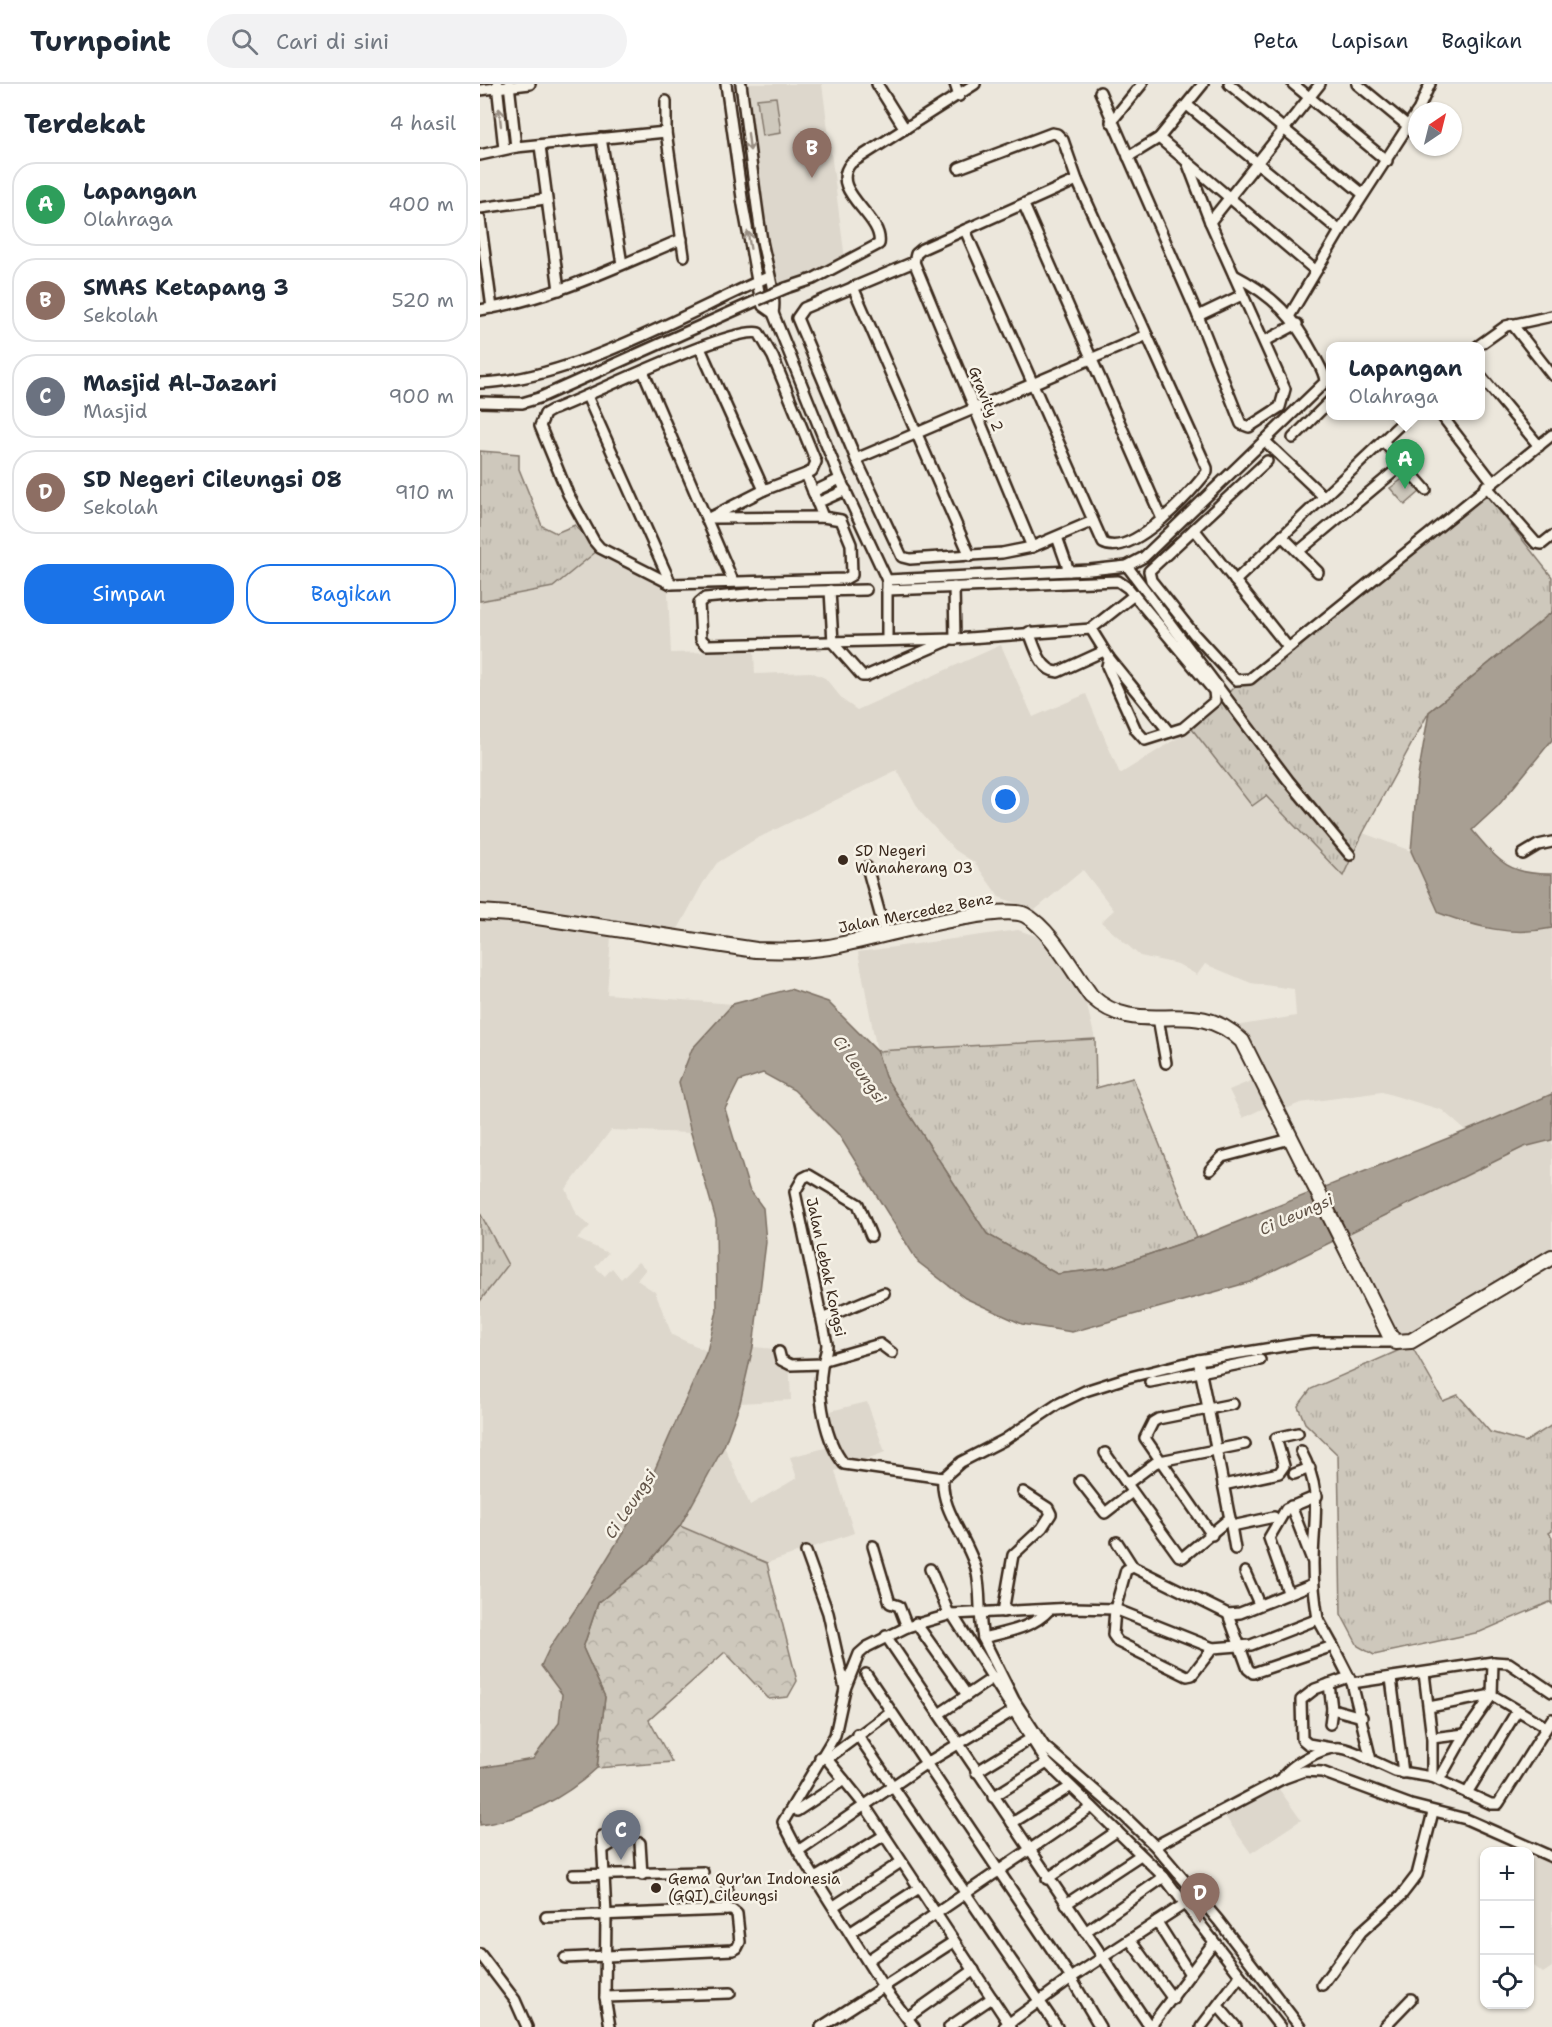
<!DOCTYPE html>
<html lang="id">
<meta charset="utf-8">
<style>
body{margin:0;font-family:"Shantell Sans",sans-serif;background:#f2f2f3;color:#1f2937}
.controls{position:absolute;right:18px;bottom:18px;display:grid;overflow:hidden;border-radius:12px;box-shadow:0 2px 4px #0004}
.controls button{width:54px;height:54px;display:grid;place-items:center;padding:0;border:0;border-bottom:2px solid #e0e1e3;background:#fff;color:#1f2937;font:30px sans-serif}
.compass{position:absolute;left:928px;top:18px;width:54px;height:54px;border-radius:50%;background:#fff;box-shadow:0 2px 4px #0004;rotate:35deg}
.you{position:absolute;left:526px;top:716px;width:21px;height:21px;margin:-15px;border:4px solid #fff;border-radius:50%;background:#1a73e8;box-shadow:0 0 0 9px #1a73e833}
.badge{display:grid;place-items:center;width:39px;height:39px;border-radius:50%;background:#1a73e8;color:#fff;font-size:20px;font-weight:700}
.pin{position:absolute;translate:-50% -50px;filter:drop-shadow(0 2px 3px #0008)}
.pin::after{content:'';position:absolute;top:32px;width:21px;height:18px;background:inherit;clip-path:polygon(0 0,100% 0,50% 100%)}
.popup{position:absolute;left:846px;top:258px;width:159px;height:78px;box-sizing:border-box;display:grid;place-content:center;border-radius:12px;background:#fff;filter:drop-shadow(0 2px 4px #0005);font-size:20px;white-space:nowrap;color:#747a83}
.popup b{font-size:22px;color:#1f2937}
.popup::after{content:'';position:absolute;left:50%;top:100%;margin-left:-12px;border:12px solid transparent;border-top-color:#fff}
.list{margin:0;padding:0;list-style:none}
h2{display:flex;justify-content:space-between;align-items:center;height:78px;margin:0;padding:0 24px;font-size:26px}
h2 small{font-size:20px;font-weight:400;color:#747a83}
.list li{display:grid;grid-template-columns:39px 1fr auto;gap:18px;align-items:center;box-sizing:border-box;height:84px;margin:0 12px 12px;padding:0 12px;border:2px solid #e0e1e3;border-radius:24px}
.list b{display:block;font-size:22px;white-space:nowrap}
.list p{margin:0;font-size:20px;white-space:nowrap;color:#747a83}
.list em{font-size:20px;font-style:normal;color:#747a83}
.actions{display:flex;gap:12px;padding:18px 24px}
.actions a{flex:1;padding:14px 0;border:2px solid #1a73e8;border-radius:24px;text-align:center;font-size:21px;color:#1a73e8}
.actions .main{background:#1a73e8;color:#fff}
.icon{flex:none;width:33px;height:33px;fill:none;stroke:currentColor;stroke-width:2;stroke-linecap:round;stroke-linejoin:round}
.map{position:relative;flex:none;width:1072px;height:1943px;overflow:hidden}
header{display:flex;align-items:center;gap:36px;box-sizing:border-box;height:84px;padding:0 30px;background:#fff;border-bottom:2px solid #e0e1e3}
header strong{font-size:28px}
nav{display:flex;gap:33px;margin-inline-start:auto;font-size:21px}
.search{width:420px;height:54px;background:#f2f2f3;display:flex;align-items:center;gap:15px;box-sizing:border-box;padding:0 21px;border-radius:33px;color:#747a83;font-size:22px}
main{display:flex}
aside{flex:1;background:#fff}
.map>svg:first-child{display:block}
</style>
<header>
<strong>Turnpoint</strong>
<div class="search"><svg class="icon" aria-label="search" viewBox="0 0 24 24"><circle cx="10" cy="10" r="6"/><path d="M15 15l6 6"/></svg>Cari di sini</div>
<nav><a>Peta</a><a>Lapisan</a><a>Bagikan</a></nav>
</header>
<main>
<aside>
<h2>Terdekat<small>4 hasil</small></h2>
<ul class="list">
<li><span class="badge" style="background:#2e9e5b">A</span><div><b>Lapangan</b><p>Olahraga</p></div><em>400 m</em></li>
<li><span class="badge" style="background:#8d6e63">B</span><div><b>SMAS Ketapang 3</b><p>Sekolah</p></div><em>520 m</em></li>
<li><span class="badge" style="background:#6b7280">C</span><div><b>Masjid Al-Jazari</b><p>Masjid</p></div><em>900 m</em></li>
<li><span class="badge" style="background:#8d6e63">D</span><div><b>SD Negeri Cileungsi 08</b><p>Sekolah</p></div><em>910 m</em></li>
</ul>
<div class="actions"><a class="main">Simpan</a><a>Bagikan</a></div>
</aside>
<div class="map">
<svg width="1072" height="1943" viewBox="0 0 1072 1943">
<defs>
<pattern id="grass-tufts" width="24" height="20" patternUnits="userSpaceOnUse" patternTransform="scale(1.5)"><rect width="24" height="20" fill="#cec8bc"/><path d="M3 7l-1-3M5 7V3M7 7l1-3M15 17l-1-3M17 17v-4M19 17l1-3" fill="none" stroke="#b2aca1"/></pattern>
<pattern id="forest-crowns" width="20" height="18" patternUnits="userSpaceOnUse" patternTransform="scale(1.5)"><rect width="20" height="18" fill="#cec8bc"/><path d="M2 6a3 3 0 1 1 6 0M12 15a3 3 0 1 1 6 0" fill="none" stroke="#b2aca1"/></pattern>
</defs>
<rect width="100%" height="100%" fill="#ece7dc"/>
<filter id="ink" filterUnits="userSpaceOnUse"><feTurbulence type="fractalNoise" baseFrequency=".0167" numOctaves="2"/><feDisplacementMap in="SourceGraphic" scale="12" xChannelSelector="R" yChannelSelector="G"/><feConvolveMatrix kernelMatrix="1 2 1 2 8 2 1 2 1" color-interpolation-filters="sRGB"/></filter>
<g filter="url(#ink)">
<g fill="#ddd7cc">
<path d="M266,0H342L365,175L295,203Z"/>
<path d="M117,467L193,503L188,509L191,569L274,567L275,590L331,588L345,594L364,617L377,626L521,561L553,633L606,610L640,690L712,645L772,721L786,712L863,791L883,749L931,767L959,830L1053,848L1072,844V1010L986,1047L962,1026L902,1008L820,1019L795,1030L790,1021L763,1034L749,1006L778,994L762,960L743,944L816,932L814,905L771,899L725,880L717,891L698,880L660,872L621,838L634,826L603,786L555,826L519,813L495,779L475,766L441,729L417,686L274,756L237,779L223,799L191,858L131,852L127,910L253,920L212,965L199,998L211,1049L131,1046L86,1105L97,1131L110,1142L97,1155L128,1169L115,1183L125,1192L132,1184L141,1195L158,1178L166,1185L157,1196L175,1208L192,1251L227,1267L157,1426L99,1520L71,1560L61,1582L82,1610L79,1639L53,1675L0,1684V1217L28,1181L0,1129V517L73,503Z"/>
<path d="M538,846L565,855L605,913L615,955L397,967L378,868Z"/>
<path d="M1072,1056V1180L931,1261L907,1245L860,1152L1044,1063Z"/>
<path d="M273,1263L296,1265L298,1275H309L311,1316L260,1319Z"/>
<path d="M387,1318L405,1368L355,1387L374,1449L287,1479L200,1442L244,1362L270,1421L317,1394L310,1373L349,1363L338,1330Z"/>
<path d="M794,1698L821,1736L771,1769L744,1731Z"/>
<path d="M1054,1773L1072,1777V1883L1063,1889L1050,1879V1778Z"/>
</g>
<g fill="url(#grass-tufts)" stroke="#84796d" stroke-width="1.5">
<path d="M0,367L39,370V385L62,442L76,449L95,441L117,467L73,503L0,517Z"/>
<path d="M1004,407L1072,493V528L949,628L883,749L863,792L786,712L772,722L712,645L753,604Z"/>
<path d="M615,955L616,1004L653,994L717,1154L629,1184L577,1190L507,1150L405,993L397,967Z"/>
<path d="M0,1129L28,1181L0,1217Z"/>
<path d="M931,1261L963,1317L978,1311L1010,1348L1045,1358L1072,1341V1447L1069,1449L1072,1453V1520L1070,1518L1000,1548L894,1571L878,1562L861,1530L858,1371L825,1339L818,1322L831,1305Z"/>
</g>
<path fill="url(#forest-crowns)" stroke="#84796d" stroke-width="1.5" d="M200,1442L287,1479L317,1597L308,1613L289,1615L245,1568L169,1636L192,1678L117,1684L125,1613L103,1564L118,1519L168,1479Z"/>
<g fill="#cec8bc" stroke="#84796d" stroke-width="1.5">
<path d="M296,13L301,49L282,52L277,15Z"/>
<path d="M928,391L941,407L925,421L910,404Z"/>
</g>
<g fill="#a89f93" stroke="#7c7064" stroke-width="1.5">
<path d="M1072,528V656L1018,722L992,746C1019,778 1029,791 1072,790V844C1031,853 997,843 959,829L931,767L937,698L949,628Z"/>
<path d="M310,905L348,918L397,967L405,993L507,1150L577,1190L629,1184L717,1154L986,1047L1072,1010V1056L1044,1063L770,1198L592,1248L542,1240L485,1214L438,1178L359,1051L314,1006L283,989L259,997L245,1025L269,1105L283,1124L286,1158L273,1263L260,1319L244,1362L200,1442L168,1479L118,1519L103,1564L125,1613L117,1684C85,1714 44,1735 0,1741V1684L53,1675L79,1639L82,1610L61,1582L70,1563L99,1520L157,1426L227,1267L237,1227L236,1136L211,1049L199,998L212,965L253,920Z"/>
</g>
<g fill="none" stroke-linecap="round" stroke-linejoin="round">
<g stroke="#3b2a1e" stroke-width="14">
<g id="minor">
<path d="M17,0L24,65"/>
<path d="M29,0L36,63"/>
<path d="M246,0L263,121L280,213L283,222L293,229L360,395L407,496V556"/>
<path d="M261,0C268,52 274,105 282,157C286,179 297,210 293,229"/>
<path d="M397,0L425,45"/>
<path d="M475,0L479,12"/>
<path d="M749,0L883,110"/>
<path d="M813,0L907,77"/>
<path d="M877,0L928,42"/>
<path d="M0,6L50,0"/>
<path d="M620,8L718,232L761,340L769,343L800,323L805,305L730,138L707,78"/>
<path d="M186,17V48L204,172"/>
<path d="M707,21L860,147"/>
<path d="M938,27L950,0"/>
<path d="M631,38L662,0"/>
<path d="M121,54L142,180"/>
<path d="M679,54L836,187"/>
<path d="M60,62L79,206"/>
<path d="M0,71L36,63L186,48"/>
<path d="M648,73L679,54L723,0"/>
<path d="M479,84L572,49L577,50L583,56L597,96L727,384V388C711,408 652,475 623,459L485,146"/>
<path d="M597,96L442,165L436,170L434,178L324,224L317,234L376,375L422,473L430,475L522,469L552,463L613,437"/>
<path d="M544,121L682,435"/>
<path d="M0,124L65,115"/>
<path d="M0,135L12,224"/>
<path d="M730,138L840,0"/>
<path d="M434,178L552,463"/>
<path d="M373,203L490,472"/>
<path d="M306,204L333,195L399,160C404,132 347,107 371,79L495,0"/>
<path d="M0,226C71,215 136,183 202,155"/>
<path d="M810,231L860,147L937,28"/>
<path d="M718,232L762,211"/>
<path d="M1032,240L1072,291"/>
<path d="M785,257L817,240"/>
<path d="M998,262L1026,242L1072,232"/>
<path d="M220,264L284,406"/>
<path d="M163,287L253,497"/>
<path d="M1000,291L1059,362"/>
<path d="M0,299C92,296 204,230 288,193"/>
<path d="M107,312L191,500"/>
<path d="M0,318L42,319L59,314L278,216"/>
<path d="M962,332L1012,397"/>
<path d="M813,354L850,317"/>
<path d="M903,357L946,406"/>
<path d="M786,358L843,412"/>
<path d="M376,375L667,251"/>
<path d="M787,377L669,487L671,496L714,550L756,596L770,595L1072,351"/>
<path d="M326,390L343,433"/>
<path d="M1006,402L1056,459L1062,460L1072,452"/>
<path d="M333,408L360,395"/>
<path d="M337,419L366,406"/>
<path d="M227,435L284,406L326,390L332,387L336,378L293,273L279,249C251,242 110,312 72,326L65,330L60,342L88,410L114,457L120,464L191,500L365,495L372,491L371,460L361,436L343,433L234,434"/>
<path d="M714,445L807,562"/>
<path d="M802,452L838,488"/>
<path d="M577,453L589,487"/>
<path d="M819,467L922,381"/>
<path d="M647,482L808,696L870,771"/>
<path d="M407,496L610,486L647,482L664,473L845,298C845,289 839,281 835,273C814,233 794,212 754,191"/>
<path d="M755,497L929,332"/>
<path d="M474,503L475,555"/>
<path d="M350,506L353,559L382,592H386L467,557"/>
<path d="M386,506L289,508L225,514L219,519L221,555L227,561L475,555L598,546L611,545L654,511"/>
<path d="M407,506L638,497L648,504L734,607L735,617L703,644L665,656L656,646L627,582L629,574L611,545"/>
<path d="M549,548C555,562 560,587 578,588L624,567"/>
<path d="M629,574L689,648"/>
<path d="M1043,770L1058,761L1072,758"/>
<path d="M387,783L406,852"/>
<path d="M678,934L686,979"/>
<path d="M730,1086L742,1073L810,1055"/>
<path d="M391,1152L378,1120L329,1091L323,1094L315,1108L347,1260C347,1270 343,1275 342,1283C337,1311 345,1357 364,1380L463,1394"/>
<path d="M342,1235L404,1209"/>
<path d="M299,1268L301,1276L311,1281L342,1280"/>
<path d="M345,1276L400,1260L412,1269"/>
<path d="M718,1276C729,1327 739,1379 749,1430L750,1434L703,1473L699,1472L647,1400L675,1379L680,1377L765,1360"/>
<path d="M670,1298L780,1276"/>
<path d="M625,1369L647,1400"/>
<path d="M814,1390L830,1384"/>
<path d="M600,1397L625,1429L652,1408"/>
<path d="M743,1401L799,1389L804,1382L796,1354L818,1349"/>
<path d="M811,1422L832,1476"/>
<path d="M750,1436L755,1465"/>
<path d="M752,1442L794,1433"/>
<path d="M732,1451L665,1354L673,1338L678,1335L753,1320"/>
<path d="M637,1458L653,1483"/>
<path d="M393,1462L410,1519L419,1522L427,1543"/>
<path d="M326,1468L348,1529L365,1605"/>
<path d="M450,1485L469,1530"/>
<path d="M765,1488L779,1520"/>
<path d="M808,1508L789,1454L806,1425L837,1412"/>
<path d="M523,1528L533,1471L562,1444L571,1430L568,1424L543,1408"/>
<path d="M472,1530L567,1679L684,1793L800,1943"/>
<path d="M748,1530L760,1529L833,1500"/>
<path d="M436,1539L487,1611"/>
<path d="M406,1552L670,1943"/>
<path d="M503,1554C526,1548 553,1544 569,1526"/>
<path d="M853,1562L872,1599L891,1676L915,1687L952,1693L1011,1720H1018L1020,1717L1072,1635"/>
<path d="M733,1564L712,1591L707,1592L638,1558L633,1551L635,1525L646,1486L653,1483L748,1530L768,1585L773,1589L853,1562L838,1535"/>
<path d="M1013,1578L1012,1611L1066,1643"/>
<path d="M944,1589L952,1654V1693"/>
<path d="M386,1590L591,1894L620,1943"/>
<path d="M911,1594L923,1689"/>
<path d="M872,1599L1013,1578L1029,1579L1072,1608"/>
<path d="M849,1600L852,1625L882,1633"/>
<path d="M949,1623L1012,1611L985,1650L959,1696"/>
<path d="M459,1630L514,1593"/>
<path d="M850,1640L852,1625"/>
<path d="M377,1650L577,1943"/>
<path d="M952,1654L985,1650"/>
<path d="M851,1664L828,1660L822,1655L821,1616L835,1605L869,1593"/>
<path d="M340,1673L347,1675L385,1722L531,1943"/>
<path d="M347,1675L410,1628"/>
<path d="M496,1688L550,1655"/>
<path d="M802,1695L824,1687L842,1688L931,1721L986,1735L1072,1773"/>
<path d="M987,1709L1037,1627"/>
<path d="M513,1713L567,1679"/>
<path d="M317,1727L364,1696"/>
<path d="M532,1739L590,1703"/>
<path d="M122,1752L126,1830L125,1913L130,1943"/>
<path d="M160,1759L162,1791"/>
<path d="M675,1762L802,1695C809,1681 844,1662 860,1664C871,1665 881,1671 891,1676"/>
<path d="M123,1765L142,1754"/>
<path d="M318,1767L445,1680L533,1627"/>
<path d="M93,1791L223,1788"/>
<path d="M335,1794L403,1752"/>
<path d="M567,1795L637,1747"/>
<path d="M586,1820L659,1772"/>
<path d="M354,1822L421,1778"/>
<path d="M246,1826L247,1800"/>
<path d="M66,1833L246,1826H252L257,1830L260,1858L257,1864L253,1866L85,1874"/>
<path d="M677,1838L710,1890"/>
<path d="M371,1848L439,1804"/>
<path d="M605,1848L684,1793"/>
<path d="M650,1856L693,1915"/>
<path d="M0,1870L35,1916L47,1943"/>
<path d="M388,1876L612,1723"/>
<path d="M842,1901L881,1848L920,1813L937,1791L953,1728"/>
<path d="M125,1913L250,1909"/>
<path d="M738,1922L756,1943"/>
<path d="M428,1933L494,1886"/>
<path d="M341,1943L473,1858"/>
<path d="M434,1943L404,1904L318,1767L303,1738L355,1651L365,1605L379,1570L387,1563L427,1543L472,1530L593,1524L635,1525L733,1564L771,1561L838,1535C835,1517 833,1499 833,1480C833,1434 844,1410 821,1367"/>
<path d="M469,1943L512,1914"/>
<path d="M524,1943L591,1894L706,1819"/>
<path d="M670,1943L734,1858"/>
<path d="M721,1943L760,1892"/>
<path d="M820,1943L738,1836L675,1762L642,1730L564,1662L534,1616L503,1554C498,1531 502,1507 496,1485C488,1455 460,1425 463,1394L481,1378L524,1356L578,1320L605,1307L646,1294L718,1276L810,1261L832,1258H916"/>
<path d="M904,1943L931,1915"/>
</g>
</g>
<g stroke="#3b2a1e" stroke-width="18">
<path id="primary" d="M0,828L44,831L276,866C301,867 324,867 349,863C385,857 519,818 545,831C570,844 594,889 611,912C661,958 712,908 762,957L910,1252L916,1258L931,1257L1072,1173"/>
</g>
<use href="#minor" stroke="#f7f3e8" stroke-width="9"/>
<use href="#primary" stroke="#f7f3e8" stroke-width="14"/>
<g stroke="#3b2a1e" stroke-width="14" stroke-linecap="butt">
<path id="minor-bridge" d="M278,216L306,204"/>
</g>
<use href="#minor-bridge" stroke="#f7f3e8" stroke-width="9"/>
</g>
<defs><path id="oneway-shaft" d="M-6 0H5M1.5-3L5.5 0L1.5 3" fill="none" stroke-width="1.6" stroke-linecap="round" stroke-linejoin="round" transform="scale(1.5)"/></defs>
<g stroke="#998e83">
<use href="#oneway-shaft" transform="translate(20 33) rotate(-96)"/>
<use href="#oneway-shaft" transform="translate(269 58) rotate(83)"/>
<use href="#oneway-shaft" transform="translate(269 156) rotate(-99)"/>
</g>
</g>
<g fill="#3b2a1e" stroke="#f7f3e8" stroke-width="2">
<circle cx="363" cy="776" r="6"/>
<circle cx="176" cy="1804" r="6"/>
</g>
<g text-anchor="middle" stroke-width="5" stroke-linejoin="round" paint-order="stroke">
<g font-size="15" fill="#3b2a1e" stroke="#f7f3e8">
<text transform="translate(506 315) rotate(68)" y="5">Gravity 2</text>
<text transform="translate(436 829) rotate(-11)" y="5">Jalan Mercedez Benz</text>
<text transform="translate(346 1183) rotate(78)" y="5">Jalan Lebak Kongsi</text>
</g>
<g font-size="15" fill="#3b2a1e" stroke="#f7f3e8" text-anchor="start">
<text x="375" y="772">SD Negeri<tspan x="375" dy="17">Wanaherang 03</tspan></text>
<text x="188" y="1800">Gema Qur'an Indonesia<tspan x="188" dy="17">(GQI) Cileungsi</tspan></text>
</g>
<g font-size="16" font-style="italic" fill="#615347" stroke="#f7f3e8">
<text transform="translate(380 985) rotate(55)" y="6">Ci Leungsi</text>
<text transform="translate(816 1130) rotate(-24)" y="6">Ci Leungsi</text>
<text transform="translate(150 1420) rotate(-56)" y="6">Ci Leungsi</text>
</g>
</g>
</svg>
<div class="controls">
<button>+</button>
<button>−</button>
<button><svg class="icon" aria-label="locate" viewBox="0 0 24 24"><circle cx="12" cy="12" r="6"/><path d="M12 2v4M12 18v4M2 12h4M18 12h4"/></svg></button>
</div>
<svg class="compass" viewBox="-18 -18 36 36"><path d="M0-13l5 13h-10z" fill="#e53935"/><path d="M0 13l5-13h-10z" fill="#747a83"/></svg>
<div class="you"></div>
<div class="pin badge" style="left:925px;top:405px;background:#2e9e5b">A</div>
<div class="popup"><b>Lapangan</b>Olahraga</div>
<div class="pin badge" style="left:332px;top:94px;background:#8d6e63">B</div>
<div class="pin badge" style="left:141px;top:1776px;background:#6b7280">C</div>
<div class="pin badge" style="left:720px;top:1839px;background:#8d6e63">D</div>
</div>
</main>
